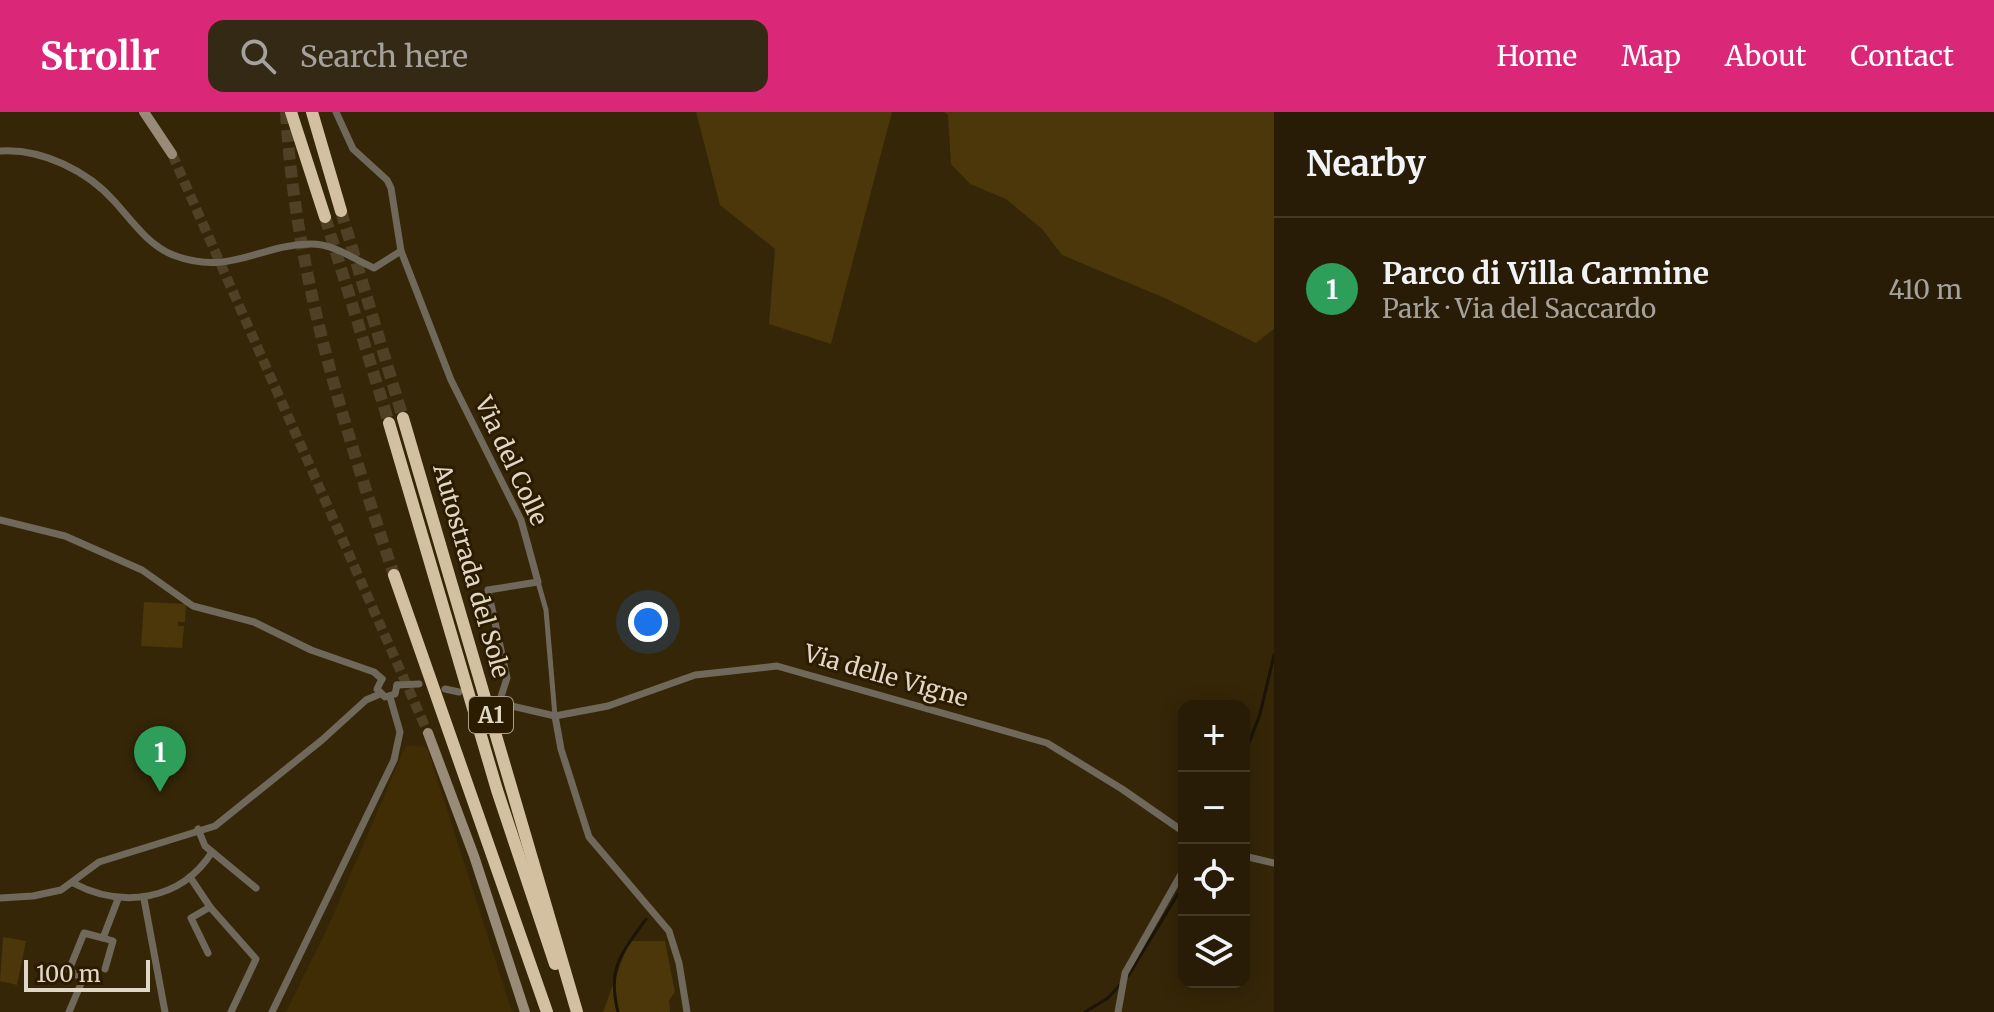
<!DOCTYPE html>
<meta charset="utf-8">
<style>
body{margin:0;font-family:Merriweather,serif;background:#342914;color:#f1f3f6}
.controls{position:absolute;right:24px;bottom:24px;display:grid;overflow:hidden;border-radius:16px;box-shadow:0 4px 20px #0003}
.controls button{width:72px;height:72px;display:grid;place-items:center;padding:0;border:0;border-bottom:2px solid #443a28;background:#281c06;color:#f1f3f6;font:40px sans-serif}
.scale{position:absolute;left:24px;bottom:20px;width:126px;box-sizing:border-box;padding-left:8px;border:4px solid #e1d7c7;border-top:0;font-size:22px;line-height:28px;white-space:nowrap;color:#e1d7c7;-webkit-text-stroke:6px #2b1c00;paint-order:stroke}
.you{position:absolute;left:648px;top:510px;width:28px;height:28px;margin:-20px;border:6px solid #fff;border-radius:50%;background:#1a73e8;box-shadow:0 0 0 12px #1a73e833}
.badge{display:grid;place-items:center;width:52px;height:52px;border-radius:50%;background:#db2777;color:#fff;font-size:26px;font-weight:700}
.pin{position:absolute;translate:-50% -66px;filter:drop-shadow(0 2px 4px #0008)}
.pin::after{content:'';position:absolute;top:42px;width:28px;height:24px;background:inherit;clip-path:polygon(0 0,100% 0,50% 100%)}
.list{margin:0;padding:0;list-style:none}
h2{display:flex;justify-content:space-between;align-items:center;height:104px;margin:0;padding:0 32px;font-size:34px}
h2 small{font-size:26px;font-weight:400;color:#a5a19b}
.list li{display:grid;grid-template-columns:52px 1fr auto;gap:24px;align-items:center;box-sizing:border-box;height:144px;padding:0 32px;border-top:2px solid #443a28}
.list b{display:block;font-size:30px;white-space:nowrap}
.list p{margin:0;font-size:26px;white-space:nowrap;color:#a5a19b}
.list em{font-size:26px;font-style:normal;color:#a5a19b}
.icon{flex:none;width:44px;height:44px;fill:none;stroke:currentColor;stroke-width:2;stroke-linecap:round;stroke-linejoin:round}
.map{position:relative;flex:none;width:1274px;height:900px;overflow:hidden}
header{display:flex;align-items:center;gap:48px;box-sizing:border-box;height:112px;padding:0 40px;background:#db2777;color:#fff}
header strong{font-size:38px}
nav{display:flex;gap:44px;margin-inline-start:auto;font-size:28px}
.search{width:560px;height:72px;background:#342914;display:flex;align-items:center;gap:20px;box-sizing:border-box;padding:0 28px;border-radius:16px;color:#a5a19b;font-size:30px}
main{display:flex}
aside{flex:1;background:#281c06}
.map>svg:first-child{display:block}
</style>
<header>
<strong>Strollr</strong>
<div class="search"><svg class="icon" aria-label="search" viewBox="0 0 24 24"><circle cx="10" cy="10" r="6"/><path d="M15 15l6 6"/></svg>Search here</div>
<nav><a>Home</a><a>Map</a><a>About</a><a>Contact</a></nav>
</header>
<main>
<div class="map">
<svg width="1274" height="900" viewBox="0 0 1274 900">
<rect width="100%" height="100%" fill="#352608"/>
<path fill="#402d06" d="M406,633L427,635L512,900H286L328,815Z"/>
<g fill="#4c370a">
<path d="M696,0H892L831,232L769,212L775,137L720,93Z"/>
<path d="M944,0H1274V217L1256,231L1167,187L1062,143L1042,117L1006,87L970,72L951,52L948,3Z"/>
<path d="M144,490L186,492L185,510H178V514H184L182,536L141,534Z"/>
<path d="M3,825L26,829L17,873L0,869Z"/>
<path d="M629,829H665L675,880L669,888L670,900H603Z"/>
</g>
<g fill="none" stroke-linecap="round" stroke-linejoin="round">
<g stroke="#1b1407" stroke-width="3">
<path d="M1244,644L1260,602L1274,543"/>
<path d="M1128,864L1184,772"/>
<path d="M618,900C607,856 621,842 646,807"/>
<path d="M1085,900L1108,886L1120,873"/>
</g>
<path stroke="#4f4125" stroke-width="10" stroke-dasharray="10 5" stroke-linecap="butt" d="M172,42L428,621"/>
<g stroke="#4f4125" stroke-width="12" stroke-dasharray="12 6" stroke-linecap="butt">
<path d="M286,0C295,162 343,311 394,463"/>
<path d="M341,99L403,306"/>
<path d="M325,105L389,311"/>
</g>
<path stroke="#6f685b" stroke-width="5" d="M538,470L546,498L555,604"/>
<g stroke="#6f685b" stroke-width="7">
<path d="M336,0L353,37L387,68L391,76L401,139L451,268L521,408L538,470L488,478L507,566L499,591"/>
<path d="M0,39C41,36 88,59 115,90C132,109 148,133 173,143C231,165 259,132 311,132C335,132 353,147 374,156L401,139"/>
<path d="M0,408L65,424L142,458L193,494L254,510L311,538L374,560L382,567"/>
<path d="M382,567L377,577L385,585L395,582L397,573"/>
<path d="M397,573L419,572"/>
<path d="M445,577L459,580"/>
<path d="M495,590L555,604L608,594L695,563L777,554L1047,631L1122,677L1184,720"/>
<path d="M555,604L561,637L589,725L669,819L679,851L687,900"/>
<path d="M198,717L205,734L256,776"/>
<path d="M1244,744L1274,751"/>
<path d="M190,765L210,795L256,847L231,900"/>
<path d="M73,771C122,797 181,789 212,740"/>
<path d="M0,786L33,784L61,778L99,750L215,714L322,628L366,588L380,582"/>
<path d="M144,787L165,900"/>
<path d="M103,826L113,829L105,857"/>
<path d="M208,841L191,806L210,795"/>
<path d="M69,900L83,867L69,858L84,821L103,826L118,787"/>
<path d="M272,900L394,648L400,620L390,585"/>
<path d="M1118,900L1125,861L1184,757"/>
</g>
<g stroke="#988b77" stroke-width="10">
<path d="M144,0L172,42"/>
<path d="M428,621L474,744L525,900"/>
</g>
<g stroke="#d3c0a0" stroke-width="12">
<path d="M291,0L325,105"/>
<path d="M312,0L341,99"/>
<path d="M403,306L577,900"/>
<path d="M389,311L497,678L555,852"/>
<path d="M394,463L547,900"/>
</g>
</g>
<g text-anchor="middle" stroke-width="6" stroke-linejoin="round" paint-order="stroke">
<rect fill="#2b1c00" stroke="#aa9f8b" stroke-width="2" x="469" y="585" width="44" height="36" rx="6"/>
<g font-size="22" font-weight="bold" fill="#e1d7c7">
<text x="491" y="611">A1</text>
</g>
<g font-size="24" fill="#e1d7c7" stroke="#2b1c00">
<text transform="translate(511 349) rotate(65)" y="8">Via del Colle</text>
<text transform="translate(471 459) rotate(74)" y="8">Autostrada del Sole</text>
<text transform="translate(886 564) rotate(16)" y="8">Via delle Vigne</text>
</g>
</g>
</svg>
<div class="controls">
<button>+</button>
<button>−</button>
<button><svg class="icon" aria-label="locate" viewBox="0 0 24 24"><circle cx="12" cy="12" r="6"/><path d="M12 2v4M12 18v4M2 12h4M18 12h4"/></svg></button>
<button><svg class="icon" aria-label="layers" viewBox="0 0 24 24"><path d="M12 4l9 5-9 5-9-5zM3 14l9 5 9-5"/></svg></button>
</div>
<div class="scale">100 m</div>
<div class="you"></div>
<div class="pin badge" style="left:160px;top:680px;background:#2e9e5b">1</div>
</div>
<aside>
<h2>Nearby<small></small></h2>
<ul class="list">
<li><span class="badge" style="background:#2e9e5b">1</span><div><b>Parco di Villa Carmine</b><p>Park · Via del Saccardo</p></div><em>410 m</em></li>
</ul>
</aside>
</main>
